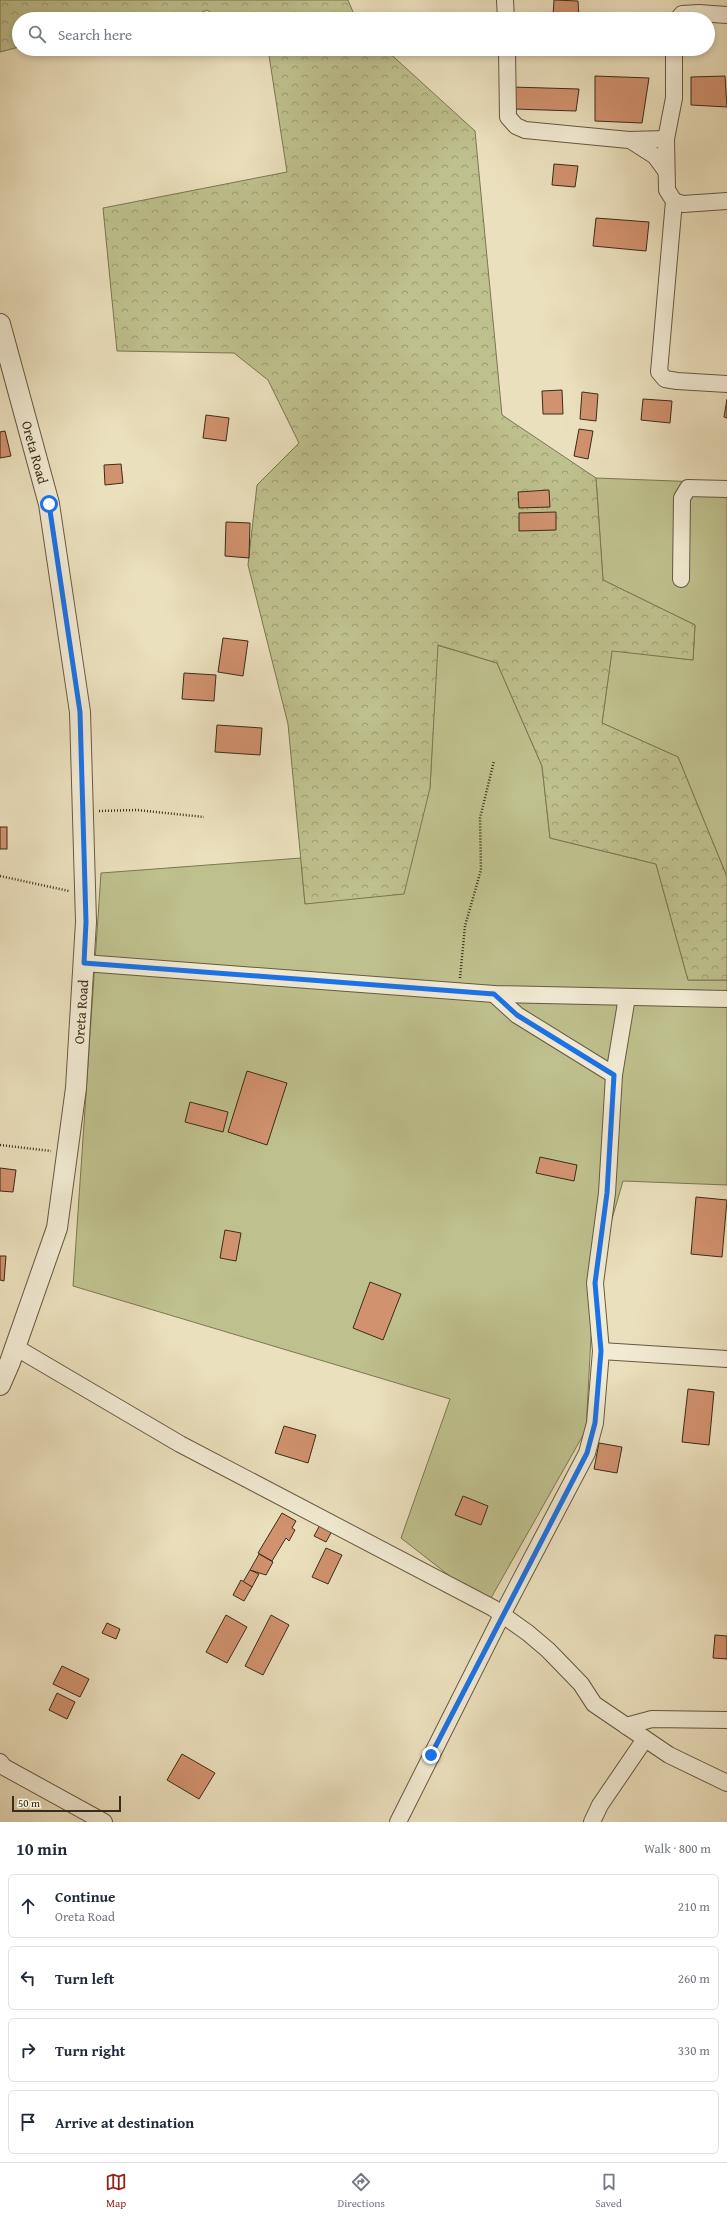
<!DOCTYPE html>
<meta charset="utf-8">
<style>
body{margin:0;font-family:"Gentium Book Plus",serif;background:#f6f6f7;color:#1f2937}
.scale{position:absolute;left:12px;bottom:10px;width:109px;box-sizing:border-box;padding-left:4px;border:2px solid #3b2c19;border-top:0;font-size:11px;line-height:14px;white-space:nowrap;color:#3b2c19;-webkit-text-stroke:3px #f2ebd4;paint-order:stroke}
.stop{position:absolute;width:12px;height:12px;margin:-9px;border:3px solid #1a73e8;border-radius:50%;background:#fff}
.stop.end{background:#1a73e8;border-color:#fff;box-shadow:0 1px 4px #0008}
.list{margin:0;padding:0;list-style:none}
h2{display:flex;justify-content:space-between;align-items:center;height:52px;margin:0;padding:0 16px;font-size:17px}
h2 small{font-size:13px;font-weight:400;color:#747a83}
.list li{display:grid;grid-template-columns:26px 1fr auto;gap:12px;align-items:center;box-sizing:border-box;height:64px;margin:0 8px 8px;padding:0 8px;border:1px solid #e0e1e3;border-radius:6px}
.list b{display:block;font-size:15px;white-space:nowrap}
.list p{margin:0;font-size:13px;white-space:nowrap;color:#747a83}
.list em{font-size:13px;font-style:normal;color:#747a83}
.icon{flex:none;width:22px;height:22px;fill:none;stroke:currentColor;stroke-width:2;stroke-linecap:round;stroke-linejoin:round}
.map{position:relative;flex:none;width:727px;height:1822px;overflow:hidden}
.search{position:absolute;background:#fff;box-shadow:0 2px 6px #0003;left:12px;right:12px;top:12px;height:44px;display:flex;align-items:center;gap:10px;box-sizing:border-box;padding:0 14px;border-radius:22px;color:#747a83;font-size:15px}
.sheet{height:340px;background:#fff}
nav{display:flex;justify-content:space-around;align-items:center;box-sizing:border-box;height:56px;border-top:1px solid #e0e1e3;background:#fff;font-size:11px;color:#747a83}
nav a{display:grid;justify-items:center;gap:2px}
nav .on{color:#8f2418}
.map>svg:first-child{display:block}
</style>
<div class="map">
<svg width="727" height="1822" viewBox="0 0 727 1822">
<defs>
<pattern id="forest-crowns" width="20" height="18" patternUnits="userSpaceOnUse"><rect width="20" height="18" fill="#bec08d"/><path d="M2 6a3 3 0 1 1 6 0M12 15a3 3 0 1 1 6 0" fill="none" stroke="#9c9c72"/></pattern>
</defs>
<rect width="100%" height="100%" fill="#ebe0bd"/>
<filter id="stains"><feTurbulence type="fractalNoise" baseFrequency=".005" numOctaves="4"/><feColorMatrix values="0 0 0 0 .2 0 0 0 0 .09 0 0 0 0 .02 0 0 0 .5 -.17"/></filter>
<radialGradient id="worn" r=".72"><stop offset=".6" stop-color="#630" stop-opacity="0"/><stop offset="1" stop-color="#630" stop-opacity=".3"/></radialGradient>
<g fill="#bec08d" stroke="#7c7653">
<path d="M596,478L727,483V877L678,757L602,723L612,650L693,660L695,625L603,580Z"/>
<path d="M437,645L497,663L542,766L550,838L656,864L688,980H727V1185L623,1181L594,1281L586,1430L487,1605L401,1538L450,1399L73,1286L101,873L301,858L305,904L430,788Z"/>
</g>
<g fill="url(#forest-crowns)" stroke="#7c7653">
<path d="M0,0H348L356,19H222L207,10L186,19H19V47L0,52Z"/>
<path d="M268,49H385L475,131L502,415L596,478L603,580L695,625L693,660L612,651L602,723L678,757L727,877V980H688L656,864L550,838L542,766L497,663L438,645L430,788L404,894L305,904L288,724L248,565L257,485L299,443L268,380L234,353L117,351L103,208L287,172Z"/>
</g>
<g fill="#d1926f" stroke="#3b2c19">
<path d="M554,0L578,1L579,17L553,16Z"/>
<path d="M595,76L649,78L642,123L595,121Z"/>
<path d="M725,76L727,107L691,105V77Z"/>
<path d="M512,87L579,89L576,111L514,109Z"/>
<path d="M554,164L578,166L575,187L552,185Z"/>
<path d="M596,218L649,222L646,251L593,246Z"/>
<path d="M562,390L563,414H543L542,391Z"/>
<path d="M582,392L598,394L596,421L580,419Z"/>
<path d="M643,399L672,401L670,423L641,420Z"/>
<path d="M727,399V418L724,417Z"/>
<path d="M206,415L229,418L226,441L203,438Z"/>
<path d="M579,429L593,431L588,459L574,456Z"/>
<path d="M5,431L11,456L0,458V432Z"/>
<path d="M121,464L123,483L105,485L104,465Z"/>
<path d="M549,490L550,507L519,508L518,492Z"/>
<path d="M556,512V530L519,531V513Z"/>
<path d="M226,522L250,523L249,558L225,556Z"/>
<path d="M223,638L248,641L243,676L218,672Z"/>
<path d="M184,673L216,675L214,701L182,699Z"/>
<path d="M217,725L262,728L260,755L215,752Z"/>
<rect x="0" y="827" width="7" height="22"/>
<path d="M247,1071L287,1083L267,1145L228,1132Z"/>
<path d="M190,1102L228,1112L223,1132L185,1122Z"/>
<path d="M540,1157L577,1165L574,1181L536,1173Z"/>
<path d="M0,1168L16,1170L13,1192L0,1191Z"/>
<path d="M696,1197L727,1200L722,1257L691,1254Z"/>
<path d="M225,1230L241,1233L236,1261L220,1258Z"/>
<path d="M0,1256H6L4,1281L0,1280Z"/>
<path d="M370,1282L401,1294L383,1340L353,1328Z"/>
<path d="M688,1389L714,1392L709,1445L682,1442Z"/>
<path d="M284,1426L316,1435L308,1463L275,1453Z"/>
<path d="M599,1443L622,1447L617,1473L594,1469Z"/>
<path d="M463,1496L488,1506L481,1525L455,1515Z"/>
<path d="M282,1513L296,1521L292,1528L295,1530L289,1541L286,1538L272,1561L258,1553Z"/>
<path d="M320,1525L332,1531L326,1542L314,1536Z"/>
<path d="M326,1548L342,1555L328,1584L312,1577Z"/>
<path d="M259,1554L273,1562L266,1575L250,1570Z"/>
<path d="M250,1570L259,1574L252,1587L243,1582Z"/>
<path d="M241,1580L252,1587L244,1601L233,1595Z"/>
<path d="M226,1615L247,1627L227,1663L206,1652Z"/>
<path d="M271,1615L289,1625L263,1675L245,1666Z"/>
<path d="M107,1623L120,1629L116,1639L102,1633Z"/>
<path d="M715,1635L727,1636V1659L713,1658Z"/>
<path d="M62,1666L89,1679L80,1697L53,1684Z"/>
<path d="M57,1693L75,1702L67,1719L49,1710Z"/>
<path d="M182,1754L215,1773L199,1799L167,1780Z"/>
</g>
<g fill="none" stroke-linecap="round" stroke-linejoin="round">
<g stroke="#675942" stroke-width="18">
<g id="minor">
<path d="M505,0L506,19"/>
<path d="M678,19L682,14L699,13L727,15"/>
<path d="M507,49L508,117L516,126L525,130L629,140L666,139"/>
<path d="M674,49V98L666,139L667,190L674,201L683,204L727,201"/>
<path d="M630,140L655,156L666,171"/>
<path d="M674,201L659,372L665,379L677,381L727,384"/>
<path d="M681,579L682,498L688,488L727,489"/>
<path d="M84,963L494,994L727,999"/>
<path d="M494,994L517,1015L614,1075"/>
<path d="M15,1347L180,1444L493,1608L528,1633L548,1650L581,1684L594,1704L669,1755L727,1783"/>
<path d="M601,1351L727,1359"/>
<path d="M626,1726L652,1719L727,1720"/>
<path d="M0,1762L4,1767L104,1822"/>
<path d="M398,1822L502,1615L587,1453L595,1423L601,1351L595,1283L607,1193L614,1075L627,997"/>
<path d="M592,1822L600,1805L645,1739"/>
</g>
</g>
<g stroke="#675942" stroke-width="22">
<g id="tertiary">
<path id="s1" d="M0,324L49,504L80,712L86,922L76,1088L57,1228L10,1362L0,1385"/>
</g>
</g>
<g stroke="#3b2c19" stroke-width="2.5" stroke-dasharray="1 2" stroke-linecap="butt">
<path d="M99,811L137,810L204,817"/>
<path d="M0,876L69,891"/>
<path d="M460,978L465,926L481,870L480,818L494,761"/>
<path d="M0,1145L51,1151"/>
</g>
<use href="#minor" stroke="#f2ebd4" stroke-width="16"/>
<use href="#tertiary" stroke="#f2ebd4" stroke-width="20"/>
</g>
<g fill="none" stroke-linecap="round" stroke-linejoin="round">
<path stroke="#1a73e8" stroke-width="5" d="M49,504L80,712L86,922L84,963L494,994L517,1015L614,1075L607,1193L595,1283L601,1351L595,1423L587,1453L431,1755"/>
</g>
<g text-anchor="middle" stroke-width="3.5" stroke-linejoin="round" paint-order="stroke">
<g font-size="14" fill="#3b2c19" stroke="#f2ebd4">
<text dy="5" stroke="none"><textPath href="#s1" startOffset="133">Oreta Road</textPath></text>
<text transform="translate(81 1012) rotate(-86)" y="5">Oreta Road</text>
</g>
</g>
<rect width="100%" height="100%" filter="url(#stains)"/>
<rect width="100%" height="100%" fill="url(#worn)"/>
</svg>
<div class="scale">50 m</div>
<div class="stop" style="left:49px;top:504px"></div>
<div class="stop end" style="left:431px;top:1755px"></div>
<div class="search"><svg class="icon" aria-label="search" viewBox="0 0 24 24"><circle cx="10" cy="10" r="6"/><path d="M15 15l6 6"/></svg>Search here</div>
</div>
<section class="sheet">
<h2>10 min<small>Walk · 800 m</small></h2>
<ul class="list">
<li><svg class="icon" aria-label="ahead" viewBox="0 0 24 24"><path d="M12 20V5M6 11l6-6 6 6"/></svg><div><b>Continue</b><p>Oreta Road</p></div><em>210 m</em></li>
<li><svg class="icon" aria-label="left" viewBox="0 0 24 24"><path d="M17 20v-9H6M10 6l-5 5 5 5"/></svg><div><b>Turn left</b></div><em>260 m</em></li>
<li><svg class="icon" aria-label="right" viewBox="0 0 24 24"><path d="M7 20v-9h11M14 6l5 5-5 5"/></svg><div><b>Turn right</b></div><em>330 m</em></li>
<li><svg class="icon" aria-label="arrive" viewBox="0 0 24 24"><path d="M6 21V4h12l-3 4 3 4H6"/></svg><div><b>Arrive at destination</b></div></li>
</ul>
</section>
<nav>
<a class="on"><svg class="icon" aria-label="map" viewBox="0 0 24 24"><path d="M3 6l6-2 6 2 6-2v14l-6 2-6-2-6 2zM9 4v14M15 6v14"/></svg>Map</a>
<a><svg class="icon" aria-label="directions" viewBox="0 0 24 24"><path d="M12 3l9 9-9 9-9-9zM9 14v-3h6M13 9l2 2-2 2"/></svg>Directions</a>
<a><svg class="icon" aria-label="saved" viewBox="0 0 24 24"><path d="M7 4h10v16l-5-4-5 4z"/></svg>Saved</a>
</nav>
